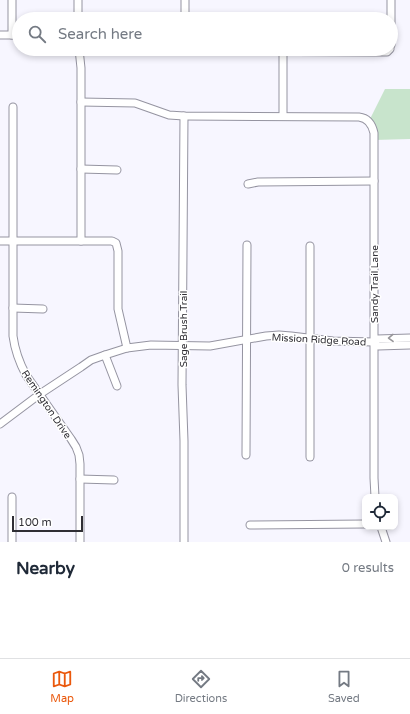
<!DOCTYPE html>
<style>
body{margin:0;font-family:"Varela Round",sans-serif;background:#f2f2f3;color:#1f2937}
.controls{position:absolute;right:12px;bottom:12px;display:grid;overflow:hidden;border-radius:8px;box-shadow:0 2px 6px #0003}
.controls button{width:36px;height:36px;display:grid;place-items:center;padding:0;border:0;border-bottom:1px solid #e0e1e3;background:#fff;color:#1f2937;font:20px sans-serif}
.scale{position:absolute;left:12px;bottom:10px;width:71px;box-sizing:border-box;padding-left:4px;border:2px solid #2f2e34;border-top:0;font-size:11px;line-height:14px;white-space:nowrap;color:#2f2e34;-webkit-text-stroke:3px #fff;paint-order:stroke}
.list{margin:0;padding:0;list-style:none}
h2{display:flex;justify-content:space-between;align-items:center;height:52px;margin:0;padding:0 16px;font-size:17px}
h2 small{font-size:13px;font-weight:400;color:#747a83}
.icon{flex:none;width:22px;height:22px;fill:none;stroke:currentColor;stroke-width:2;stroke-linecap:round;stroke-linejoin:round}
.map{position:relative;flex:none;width:410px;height:542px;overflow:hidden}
.search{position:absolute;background:#fff;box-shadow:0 2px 6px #0003;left:12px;right:12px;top:12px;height:44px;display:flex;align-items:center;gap:10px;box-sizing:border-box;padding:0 14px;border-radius:22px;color:#747a83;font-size:15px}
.sheet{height:116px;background:#fff}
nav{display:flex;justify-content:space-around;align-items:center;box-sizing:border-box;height:56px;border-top:1px solid #e0e1e3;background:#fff;font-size:11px;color:#747a83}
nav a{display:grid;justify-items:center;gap:2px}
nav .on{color:#ea580c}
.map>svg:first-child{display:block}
</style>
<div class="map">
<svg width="410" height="542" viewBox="0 0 410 542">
<rect width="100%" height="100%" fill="#f7f6ff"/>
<path fill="#c8e4cc" d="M385,89H410V139L374,140L369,121Z"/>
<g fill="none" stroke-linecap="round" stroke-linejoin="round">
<g stroke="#9594a1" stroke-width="9">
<g id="minor">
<path d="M78,19V0"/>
<path d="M185,19V0"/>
<path d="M0,35H19"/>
<path d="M12,35V0"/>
<path d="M391,45V0"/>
<path d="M79,49L81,68V241"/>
<path d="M188,49L195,51L383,52H387L390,49"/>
<path d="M81,102L135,103L169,115L184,116L359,117C368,118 372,124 374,133V478L375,497"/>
<path d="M13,107V336C15,351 19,362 26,375L71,439L76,447L79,455L80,464V542"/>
<path d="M184,116L182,385L184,441V542"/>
<path d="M283,116V52"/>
<path d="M81,169L117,170"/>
<path d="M248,184L258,182L374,181"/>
<path d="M0,241H112L116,243L118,251V309L127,348"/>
<path d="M13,308L43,309"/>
<path d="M374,342L378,346L410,345"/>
<path d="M105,355L117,386"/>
<path d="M0,424L40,394L81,367L91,360L105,355L127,348L151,345L210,346L266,336L279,335L291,336L333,341L374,342L377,339L410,338"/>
<path d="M246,455L247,245"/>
<path d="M310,457V246"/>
<path d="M80,479L114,480"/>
<path d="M250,525L365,524"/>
<path d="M381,527L386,542"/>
<path d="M12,542V497"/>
</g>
</g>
<use href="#minor" stroke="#fff" stroke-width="7"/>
</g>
<defs><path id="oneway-chevron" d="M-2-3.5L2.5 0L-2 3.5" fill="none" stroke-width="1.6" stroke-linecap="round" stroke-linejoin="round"/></defs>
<use stroke="#97969a" href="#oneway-chevron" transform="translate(391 338) rotate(179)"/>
<g text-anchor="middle" stroke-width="3" stroke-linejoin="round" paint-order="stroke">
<g font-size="10" fill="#2f2e34" stroke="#fff">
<text transform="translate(374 284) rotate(-90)" y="4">Sandy Trail Lane</text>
<text transform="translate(183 329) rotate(-90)" y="4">Sage Brush Trail</text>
<text transform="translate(319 339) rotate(3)" y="4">Mission Ridge Road</text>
<text transform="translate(47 404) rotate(56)" y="4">Remington Drive</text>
</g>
</g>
</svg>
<div class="controls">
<button><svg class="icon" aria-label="locate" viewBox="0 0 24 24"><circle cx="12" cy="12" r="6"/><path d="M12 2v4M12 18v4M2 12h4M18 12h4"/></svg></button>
</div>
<div class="scale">100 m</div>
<div class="search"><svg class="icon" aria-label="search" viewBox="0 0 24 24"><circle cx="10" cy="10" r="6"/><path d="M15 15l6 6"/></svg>Search here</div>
</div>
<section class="sheet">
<h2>Nearby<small>0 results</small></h2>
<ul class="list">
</ul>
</section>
<nav>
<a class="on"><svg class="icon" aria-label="map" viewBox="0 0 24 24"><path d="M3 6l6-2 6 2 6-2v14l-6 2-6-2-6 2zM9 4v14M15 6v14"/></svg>Map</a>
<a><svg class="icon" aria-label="directions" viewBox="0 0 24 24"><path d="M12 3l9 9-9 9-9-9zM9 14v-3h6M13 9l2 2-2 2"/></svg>Directions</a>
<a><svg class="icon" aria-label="saved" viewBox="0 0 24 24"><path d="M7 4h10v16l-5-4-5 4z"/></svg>Saved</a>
</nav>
